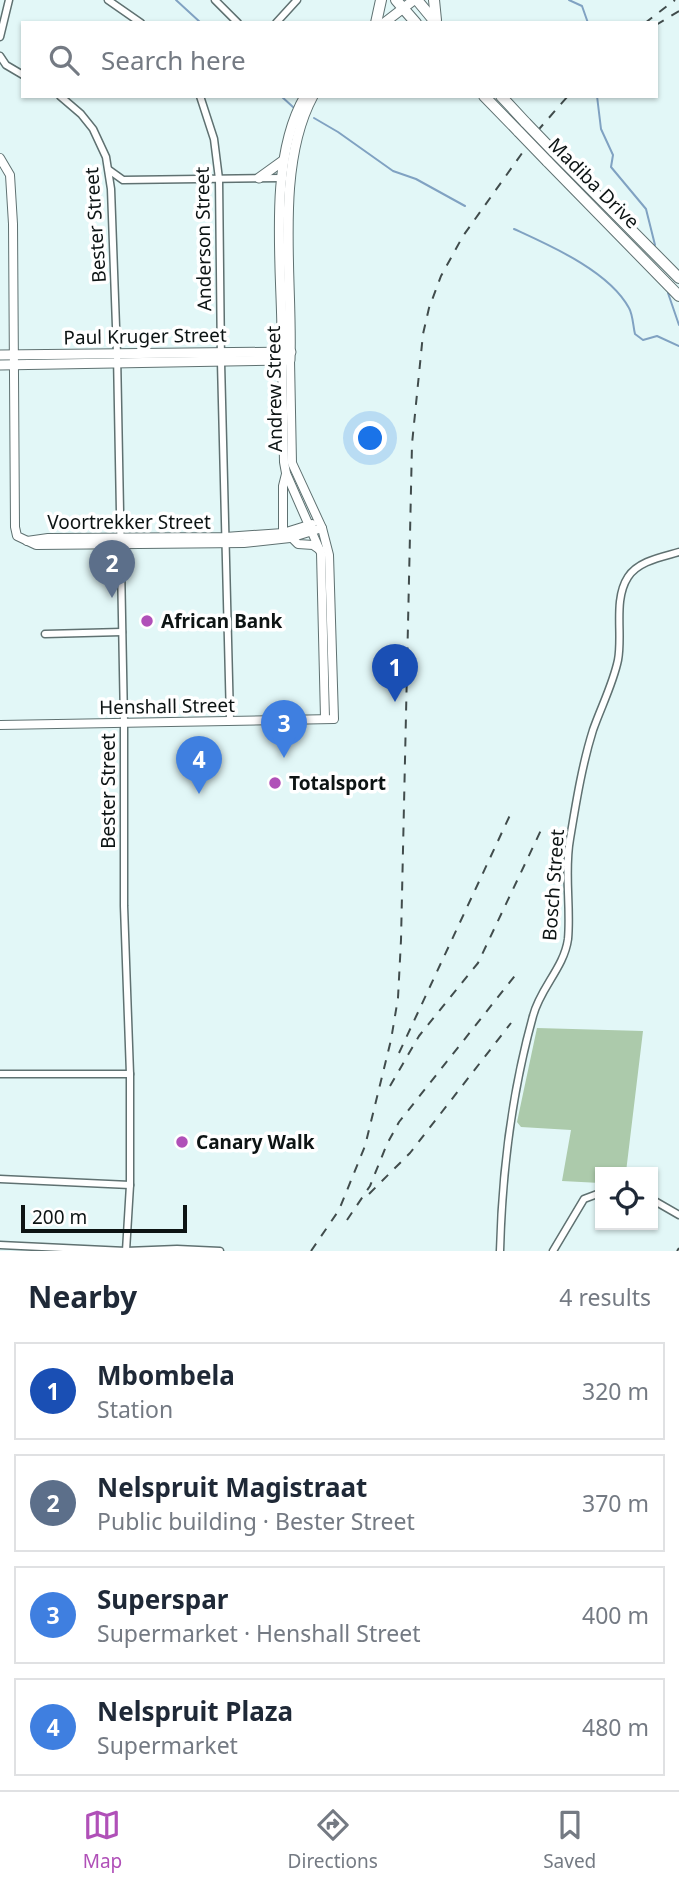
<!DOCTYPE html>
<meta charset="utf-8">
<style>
body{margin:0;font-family:"Noto Sans",sans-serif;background:#f6f6f7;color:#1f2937}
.controls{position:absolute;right:21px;bottom:21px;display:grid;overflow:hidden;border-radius:0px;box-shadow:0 2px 5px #0004}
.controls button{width:63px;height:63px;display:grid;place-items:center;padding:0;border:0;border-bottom:2px solid #e0e1e3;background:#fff;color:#1f2937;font:35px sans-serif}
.scale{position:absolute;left:21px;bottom:18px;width:166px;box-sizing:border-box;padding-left:7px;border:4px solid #0d1414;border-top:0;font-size:19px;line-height:24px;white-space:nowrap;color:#0d1414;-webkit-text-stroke:5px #fff;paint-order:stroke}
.you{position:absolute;left:371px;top:439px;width:24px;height:24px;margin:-18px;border:5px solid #fff;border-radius:50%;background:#1a73e8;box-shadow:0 0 0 10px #1a73e833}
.badge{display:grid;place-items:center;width:46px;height:46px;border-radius:50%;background:#b050b8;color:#fff;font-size:23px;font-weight:700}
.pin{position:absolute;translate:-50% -58px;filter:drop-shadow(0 2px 4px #0008)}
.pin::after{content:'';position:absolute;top:37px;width:24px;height:21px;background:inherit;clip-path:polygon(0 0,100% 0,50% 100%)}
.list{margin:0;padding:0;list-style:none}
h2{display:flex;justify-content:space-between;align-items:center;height:91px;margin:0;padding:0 28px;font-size:30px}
h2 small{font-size:23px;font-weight:400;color:#747a83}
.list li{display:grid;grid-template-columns:46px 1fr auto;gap:21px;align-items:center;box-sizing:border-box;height:98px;margin:0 14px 14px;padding:0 14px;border:2px solid #e0e1e3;border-radius:0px}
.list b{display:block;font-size:26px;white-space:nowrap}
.list p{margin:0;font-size:23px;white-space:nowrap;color:#747a83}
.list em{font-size:23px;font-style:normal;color:#747a83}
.icon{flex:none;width:38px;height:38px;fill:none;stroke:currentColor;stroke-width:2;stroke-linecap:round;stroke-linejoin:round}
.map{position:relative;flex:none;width:679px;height:1251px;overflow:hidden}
.search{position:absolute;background:#fff;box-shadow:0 2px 5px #0004;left:21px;right:21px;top:21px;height:77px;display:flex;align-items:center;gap:18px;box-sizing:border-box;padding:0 24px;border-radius:0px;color:#747a83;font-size:26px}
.sheet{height:539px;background:#fff}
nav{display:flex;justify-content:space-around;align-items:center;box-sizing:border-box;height:98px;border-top:2px solid #e0e1e3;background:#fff;font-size:19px;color:#747a83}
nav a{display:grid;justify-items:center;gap:4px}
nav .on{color:#b050b8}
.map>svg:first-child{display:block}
</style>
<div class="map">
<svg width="679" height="1251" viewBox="0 0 679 1251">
<rect width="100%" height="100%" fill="#e2f7f7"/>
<path fill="#accaab" d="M537,1028L643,1031L626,1172H600V1183L562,1181L571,1130L521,1127L517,1122Z"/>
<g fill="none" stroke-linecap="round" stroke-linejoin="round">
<g stroke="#80a2c2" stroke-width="2">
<path d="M176,0L201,23"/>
<path d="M569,0L582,6L588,23"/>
<path d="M281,96L293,107"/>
<path d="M597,96L601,129L613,155L611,167L646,209L655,245"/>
<path d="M314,118L338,132L393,171L416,179L465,206"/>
<path d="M514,229C551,246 609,271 629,308C633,315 633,326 635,334L643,340L657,336L679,346"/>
<path d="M668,293L679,325"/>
</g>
<g stroke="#5f7171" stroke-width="9">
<g id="minor">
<path d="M108,0L141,23"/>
<path d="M215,0L238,23"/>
<path d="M276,23L297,0"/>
<path d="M0,37L9,0"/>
<path d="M0,56L6,65L23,75"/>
<path d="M60,96L81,114L93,129L106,157L111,189L117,354L124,722V906L130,1074V1185L126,1251"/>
<path d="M200,96L214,139L219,179L221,362L230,720"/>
<path d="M109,170L123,180L283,178"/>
<path d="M45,634L122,632"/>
<path d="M0,1074H130"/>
<path d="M0,1179L130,1185"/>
<path d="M653,1200L679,1215"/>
<path d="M0,1245L126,1251L177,1249L220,1251"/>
<path d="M500,1251C502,1172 512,1092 533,1016C540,988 564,968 568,939C571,906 564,872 570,839C576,803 582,765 593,730C601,707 613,684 618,660C623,634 613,600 628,577C638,561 662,557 679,552"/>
<path d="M553,1251L584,1199L600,1193"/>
</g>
</g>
<g stroke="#5f7171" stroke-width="10">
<g id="tertiary">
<path d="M0,158L10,175L13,224L15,527L17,536L36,545L244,543L290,538L322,528"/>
<path d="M282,361L284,462L286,473L321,553L325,718"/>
<path d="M283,533V486L286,474"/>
<path d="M292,538L298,544L313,545L320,550"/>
<path d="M27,541L48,538L225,537L283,533L312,524"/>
<path d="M0,725L334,719L329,555L322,528L292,463L290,360"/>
</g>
</g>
<g stroke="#5f7171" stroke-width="11">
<g id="secondary">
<path d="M384,23L414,0"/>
<path d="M259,178L284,160"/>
<path d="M0,355L291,352"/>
<path d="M282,355C284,279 265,164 305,96"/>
<path d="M0,365L290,360C293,280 274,168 313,96"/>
</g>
</g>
<g stroke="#5f7171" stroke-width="12">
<g id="primary">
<path d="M396,0L416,23"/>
<path d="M417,0L436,23"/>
<path d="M434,0L436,20"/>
<path d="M376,23L381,0"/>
<path d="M484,96L519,132"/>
<path d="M501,96L526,123"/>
<path d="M553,151L679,278"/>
<path d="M547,161L679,296"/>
</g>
</g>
<use href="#minor" stroke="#fff" stroke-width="6"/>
<use href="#tertiary" stroke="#fff" stroke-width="8"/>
<use href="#secondary" stroke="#fff" stroke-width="9"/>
<use href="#primary" stroke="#fff" stroke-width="10"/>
<g stroke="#414c4c" stroke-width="2" stroke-dasharray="9 9" stroke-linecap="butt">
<path d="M645,23L675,0"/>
<path d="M656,25L679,11"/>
<path d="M399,1053L511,813"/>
<path d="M390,1086L419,1036L478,963L542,828"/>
<path d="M369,1194L410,1153L511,1023"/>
<path d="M347,1220L370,1186L387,1144L399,1122L517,973"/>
<path d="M311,1251L339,1210L365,1146L391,1040L398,998L401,940L412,444L423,334L429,308L441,276L463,236L540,128L568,96"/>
<path d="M677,1251L679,1248"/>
</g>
<g stroke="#5f7171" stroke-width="12" stroke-linecap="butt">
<g id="primary-bridge">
<path d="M526,123L553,151"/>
<path d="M519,132L547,161"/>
</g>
</g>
<use href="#primary-bridge" stroke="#fff" stroke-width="10"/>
</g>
<g fill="#b050b8" stroke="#fff" stroke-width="2.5">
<circle cx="147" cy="621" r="7"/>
<circle cx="275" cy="783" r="7"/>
<circle cx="182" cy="1142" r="7"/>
</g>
<g text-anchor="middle" stroke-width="7" stroke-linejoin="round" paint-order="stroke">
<g font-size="19" fill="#0d1414" stroke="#fff">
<text transform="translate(594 183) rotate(45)" y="7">Madiba Drive</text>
<text transform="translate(95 225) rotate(-94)" y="7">Bester Street</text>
<text transform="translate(203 239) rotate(-91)" y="7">Anderson Street</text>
<text transform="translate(145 336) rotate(-1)" y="7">Paul Kruger Street</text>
<text transform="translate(274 389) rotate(-91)" y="7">Andrew Street</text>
<text x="129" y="529">Voortrekker Street</text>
<text transform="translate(167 706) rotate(-1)" y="7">Henshall Street</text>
<text transform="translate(108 791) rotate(-90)" y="7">Bester Street</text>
<text transform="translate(553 885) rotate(-86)" y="7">Bosch Street</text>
</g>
<g font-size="19" font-weight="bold" fill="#0d1414" stroke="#fff" text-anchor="start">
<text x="161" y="628">African Bank</text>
<text x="289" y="790">Totalsport</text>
<text x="196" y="1149">Canary Walk</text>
</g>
</g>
</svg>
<div class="controls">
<button><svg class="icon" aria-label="locate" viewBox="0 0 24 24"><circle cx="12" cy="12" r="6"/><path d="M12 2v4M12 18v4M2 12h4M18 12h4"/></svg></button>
</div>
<div class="scale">200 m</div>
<div class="you"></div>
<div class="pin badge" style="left:395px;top:702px;background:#1a4fb4">1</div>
<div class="pin badge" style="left:112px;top:598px;background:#5c6f8a">2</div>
<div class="pin badge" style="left:284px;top:758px;background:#3f7fe0">3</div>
<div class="pin badge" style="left:199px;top:794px;background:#3f7fe0">4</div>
<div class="search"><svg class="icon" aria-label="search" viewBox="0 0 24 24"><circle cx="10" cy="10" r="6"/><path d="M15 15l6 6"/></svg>Search here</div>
</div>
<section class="sheet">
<h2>Nearby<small>4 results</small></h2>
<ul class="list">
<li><span class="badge" style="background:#1a4fb4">1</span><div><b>Mbombela</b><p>Station</p></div><em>320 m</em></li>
<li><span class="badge" style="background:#5c6f8a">2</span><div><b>Nelspruit Magistraat</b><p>Public building · Bester Street</p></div><em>370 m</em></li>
<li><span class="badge" style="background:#3f7fe0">3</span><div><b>Superspar</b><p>Supermarket · Henshall Street</p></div><em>400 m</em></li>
<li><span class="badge" style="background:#3f7fe0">4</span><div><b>Nelspruit Plaza</b><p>Supermarket</p></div><em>480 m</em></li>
</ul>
</section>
<nav>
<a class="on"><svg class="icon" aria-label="map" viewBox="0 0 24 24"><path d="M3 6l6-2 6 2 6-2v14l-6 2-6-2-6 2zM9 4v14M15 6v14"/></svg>Map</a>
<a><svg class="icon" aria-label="directions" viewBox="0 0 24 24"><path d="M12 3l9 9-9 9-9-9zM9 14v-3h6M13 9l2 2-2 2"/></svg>Directions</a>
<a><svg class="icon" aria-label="saved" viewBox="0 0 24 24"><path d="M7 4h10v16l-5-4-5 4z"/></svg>Saved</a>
</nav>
